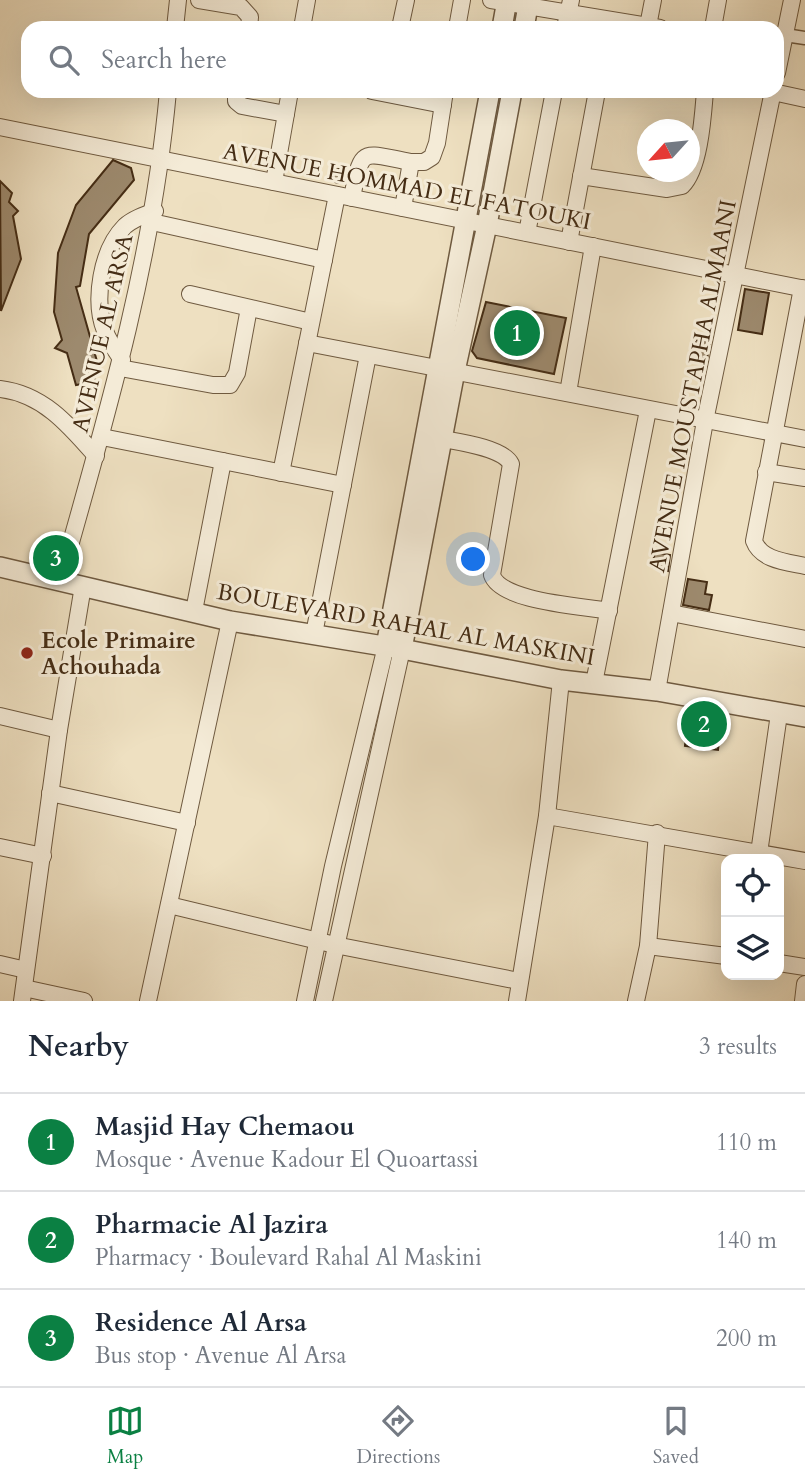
<!DOCTYPE html>
<meta charset="utf-8">
<style>
body{margin:0;font-family:Cardo,serif;background:#f6f6f7;color:#1f2937}
.controls{position:absolute;right:21px;bottom:21px;display:grid;overflow:hidden;border-radius:14px;box-shadow:0 7px 28px #0002}
.controls button{width:63px;height:63px;display:grid;place-items:center;padding:0;border:0;border-bottom:2px solid #e0e1e3;background:#fff;color:#1f2937;font:35px sans-serif}
.compass{position:absolute;left:637px;top:119px;width:63px;height:63px;border-radius:50%;background:#fff;box-shadow:0 7px 28px #0002;rotate:243deg}
.you{position:absolute;left:474px;top:560px;width:24px;height:24px;margin:-18px;border:5px solid #fff;border-radius:50%;background:#1a73e8;box-shadow:0 0 0 10px #1a73e833}
.badge{display:grid;place-items:center;width:46px;height:46px;border-radius:50%;background:#0b8043;color:#fff;font-size:23px;font-weight:700}
.pin{position:absolute;translate:-50% -50%;border:4px solid #fff;box-shadow:0 2px 7px #0006}
.list{margin:0;padding:0;list-style:none}
h2{display:flex;justify-content:space-between;align-items:center;height:91px;margin:0;padding:0 28px;font-size:30px}
h2 small{font-size:23px;font-weight:400;color:#747a83}
.list li{display:grid;grid-template-columns:46px 1fr auto;gap:21px;align-items:center;box-sizing:border-box;height:98px;padding:0 28px;border-top:2px solid #e0e1e3}
.list b{display:block;font-size:26px;white-space:nowrap}
.list p{margin:0;font-size:23px;white-space:nowrap;color:#747a83}
.list em{font-size:23px;font-style:normal;color:#747a83}
.icon{flex:none;width:38px;height:38px;fill:none;stroke:currentColor;stroke-width:2;stroke-linecap:round;stroke-linejoin:round}
.map{position:relative;flex:none;width:805px;height:1001px;overflow:hidden}
.search{position:absolute;background:#fff;box-shadow:0 7px 28px #0002;left:21px;right:21px;top:21px;height:77px;display:flex;align-items:center;gap:18px;box-sizing:border-box;padding:0 24px;border-radius:21px;color:#747a83;font-size:26px}
.sheet{height:385px;background:#fff}
nav{display:flex;justify-content:space-around;align-items:center;box-sizing:border-box;height:98px;border-top:2px solid #e0e1e3;background:#fff;font-size:19px;color:#747a83}
nav a{display:grid;justify-items:center;gap:4px}
nav .on{color:#0b8043}
.map>svg:first-child{display:block}
</style>
<div class="map">
<svg width="805" height="1001" viewBox="0 0 805 1001">
<rect width="100%" height="100%" fill="#eee0c1"/>
<filter id="stains"><feTurbulence type="fractalNoise" baseFrequency=".00286" numOctaves="4"/><feColorMatrix values="0 0 0 0 .2 0 0 0 0 .09 0 0 0 0 .02 0 0 0 .5 -.17"/></filter>
<radialGradient id="worn" r=".72"><stop offset=".6" stop-color="#630" stop-opacity="0"/><stop offset="1" stop-color="#630" stop-opacity=".3"/></radialGradient>
<g fill="#9d8a6e" stroke="#452d15" stroke-width="2">
<path d="M113,160L131,168L134,180L89,234L80,286L76,287L100,372L95,374L94,382L76,385L67,353L55,348L62,340L54,312L58,253L76,205Z"/>
<circle cx="339" cy="176" r="7"/>
<path d="M0,181L12,193L9,202L18,211L13,216L21,259L1,311Z"/>
<path d="M745,289L769,293L762,334L738,330Z"/>
<path d="M486,302L566,318L554,374L477,358L472,351Z"/>
<path d="M695,340L710,342L707,359L693,356Z"/>
<path d="M655,552L670,555L668,571L652,567Z"/>
<path d="M688,579L707,582L705,594L712,595L709,610L683,605Z"/>
<path d="M688,717L721,721L718,750L685,746Z"/>
</g>
<g fill="none" stroke-linecap="round" stroke-linejoin="round">
<g stroke="#6f5a40" stroke-width="15">
<path id="pedestrian" d="M785,35L805,38"/>
</g>
<g stroke="#6f5a40" stroke-width="18">
<g id="minor">
<path d="M199,0L241,7L250,17L249,28"/>
<path d="M491,0L660,28"/>
<path d="M648,26L653,0"/>
<path d="M175,28L178,0"/>
<path d="M302,28L307,0"/>
<path d="M400,28L406,0"/>
<path d="M457,28L462,0"/>
<path d="M565,28L571,0"/>
<path d="M713,28L718,0"/>
<path d="M777,73L792,0"/>
<path d="M236,91V101L242,106L286,114"/>
<path d="M372,91L443,105"/>
<path d="M773,92L805,99"/>
<path d="M0,127L805,289"/>
<path d="M581,176L667,189L682,186C700,169 703,115 705,91"/>
<path d="M274,182L290,91"/>
<path d="M352,198C362,145 361,153 411,162"/>
<path d="M403,208L411,162H424L432,157L437,143L445,91"/>
<path d="M152,222L324,260"/>
<path d="M527,233L554,91"/>
<path d="M569,242L597,91"/>
<path d="M802,288L754,541C761,560 786,562 805,566"/>
<path d="M190,294L311,322"/>
<path d="M307,343L805,439"/>
<path d="M122,360C116,351 109,342 105,331C93,301 101,250 125,226C133,219 144,215 155,211"/>
<path d="M120,368L213,385H230L237,373L249,308"/>
<path d="M0,389C43,394 69,425 96,456"/>
<path d="M568,393L593,246"/>
<path d="M102,437L343,485"/>
<path d="M432,437C451,441 502,446 511,464L492,575C501,602 583,606 609,611"/>
<path d="M766,472L805,478"/>
<path d="M281,473L337,195"/>
<path d="M60,581C106,419 153,259 168,91"/>
<path d="M194,611L223,461"/>
<path d="M671,613L805,639"/>
<path d="M314,634L368,355"/>
<path d="M594,683L648,410"/>
<path d="M657,691L705,421L773,91"/>
<path d="M0,716L59,730"/>
<path d="M50,793L187,823"/>
<path d="M547,816L805,861"/>
<path d="M0,847L43,856"/>
<path d="M759,853L779,714"/>
<path d="M169,905L335,945L519,981"/>
<path d="M648,946L726,956"/>
<path d="M779,963L805,967"/>
<path d="M0,964L26,970"/>
<path d="M24,988L84,1001"/>
<path d="M22,1001L59,730L83,586"/>
<path d="M148,1001L230,621"/>
<path d="M305,1001L333,866L386,646"/>
<path d="M324,1001L402,649"/>
<path d="M517,1001L547,816L561,680"/>
<path d="M636,1001L648,946L657,833"/>
<path d="M803,1001L805,984"/>
</g>
</g>
<g stroke="#6f5a40" stroke-width="22">
<g id="tertiary">
<path d="M502,28L507,0"/>
<path d="M524,28L529,0"/>
<path d="M0,567L230,621L402,649L561,680L657,691L805,717"/>
<path d="M386,646L490,91"/>
<path d="M402,649L455,371L487,225L512,91"/>
</g>
</g>
<use href="#pedestrian" stroke="#f4ebd7" stroke-width="12"/>
<use href="#minor" stroke="#f4ebd7" stroke-width="16"/>
<use href="#tertiary" stroke="#f4ebd7" stroke-width="19"/>
</g>
<circle fill="#8f2418" stroke="#f4ebd7" stroke-width="2.5" cx="27" cy="653" r="7"/>
<g text-anchor="middle" stroke-width="6" stroke-linejoin="round" paint-order="stroke">
<g font-size="23" fill="#452d15" stroke="#f4ebd7">
<text transform="translate(407 186) rotate(11)" y="8">AVENUE HOMMAD EL FATOUKI</text>
<text transform="translate(102 333) rotate(-77)" y="8">AVENUE AL ARSA</text>
<text transform="translate(692 386) rotate(-79)" y="8">AVENUE MOUSTAPHA ALMAANI</text>
<text transform="translate(406 624) rotate(10)" y="8">BOULEVARD RAHAL AL MASKINI</text>
</g>
<g font-size="23" font-weight="bold" fill="#452d15" stroke="#f4ebd7" text-anchor="start">
<text x="41" y="648">Ecole Primaire<tspan x="41" dy="26">Achouhada</tspan></text>
</g>
</g>
<rect width="100%" height="100%" filter="url(#stains)"/>
<rect width="100%" height="100%" fill="url(#worn)"/>
</svg>
<div class="controls">
<button><svg class="icon" aria-label="locate" viewBox="0 0 24 24"><circle cx="12" cy="12" r="6"/><path d="M12 2v4M12 18v4M2 12h4M18 12h4"/></svg></button>
<button><svg class="icon" aria-label="layers" viewBox="0 0 24 24"><path d="M12 4l9 5-9 5-9-5zM3 14l9 5 9-5"/></svg></button>
</div>
<svg class="compass" viewBox="-18 -18 36 36"><path d="M0-13l5 13h-10z" fill="#e53935"/><path d="M0 13l5-13h-10z" fill="#747a83"/></svg>
<div class="you"></div>
<div class="pin badge" style="left:517px;top:333px">1</div>
<div class="pin badge" style="left:704px;top:724px">2</div>
<div class="pin badge" style="left:56px;top:558px">3</div>
<div class="search"><svg class="icon" aria-label="search" viewBox="0 0 24 24"><circle cx="10" cy="10" r="6"/><path d="M15 15l6 6"/></svg>Search here</div>
</div>
<section class="sheet">
<h2>Nearby<small>3 results</small></h2>
<ul class="list">
<li><span class="badge">1</span><div><b>Masjid Hay Chemaou</b><p>Mosque · Avenue Kadour El Quoartassi</p></div><em>110 m</em></li>
<li><span class="badge">2</span><div><b>Pharmacie Al Jazira</b><p>Pharmacy · Boulevard Rahal Al Maskini</p></div><em>140 m</em></li>
<li><span class="badge">3</span><div><b>Residence Al Arsa</b><p>Bus stop · Avenue Al Arsa</p></div><em>200 m</em></li>
</ul>
</section>
<nav>
<a class="on"><svg class="icon" aria-label="map" viewBox="0 0 24 24"><path d="M3 6l6-2 6 2 6-2v14l-6 2-6-2-6 2zM9 4v14M15 6v14"/></svg>Map</a>
<a><svg class="icon" aria-label="directions" viewBox="0 0 24 24"><path d="M12 3l9 9-9 9-9-9zM9 14v-3h6M13 9l2 2-2 2"/></svg>Directions</a>
<a><svg class="icon" aria-label="saved" viewBox="0 0 24 24"><path d="M7 4h10v16l-5-4-5 4z"/></svg>Saved</a>
</nav>
